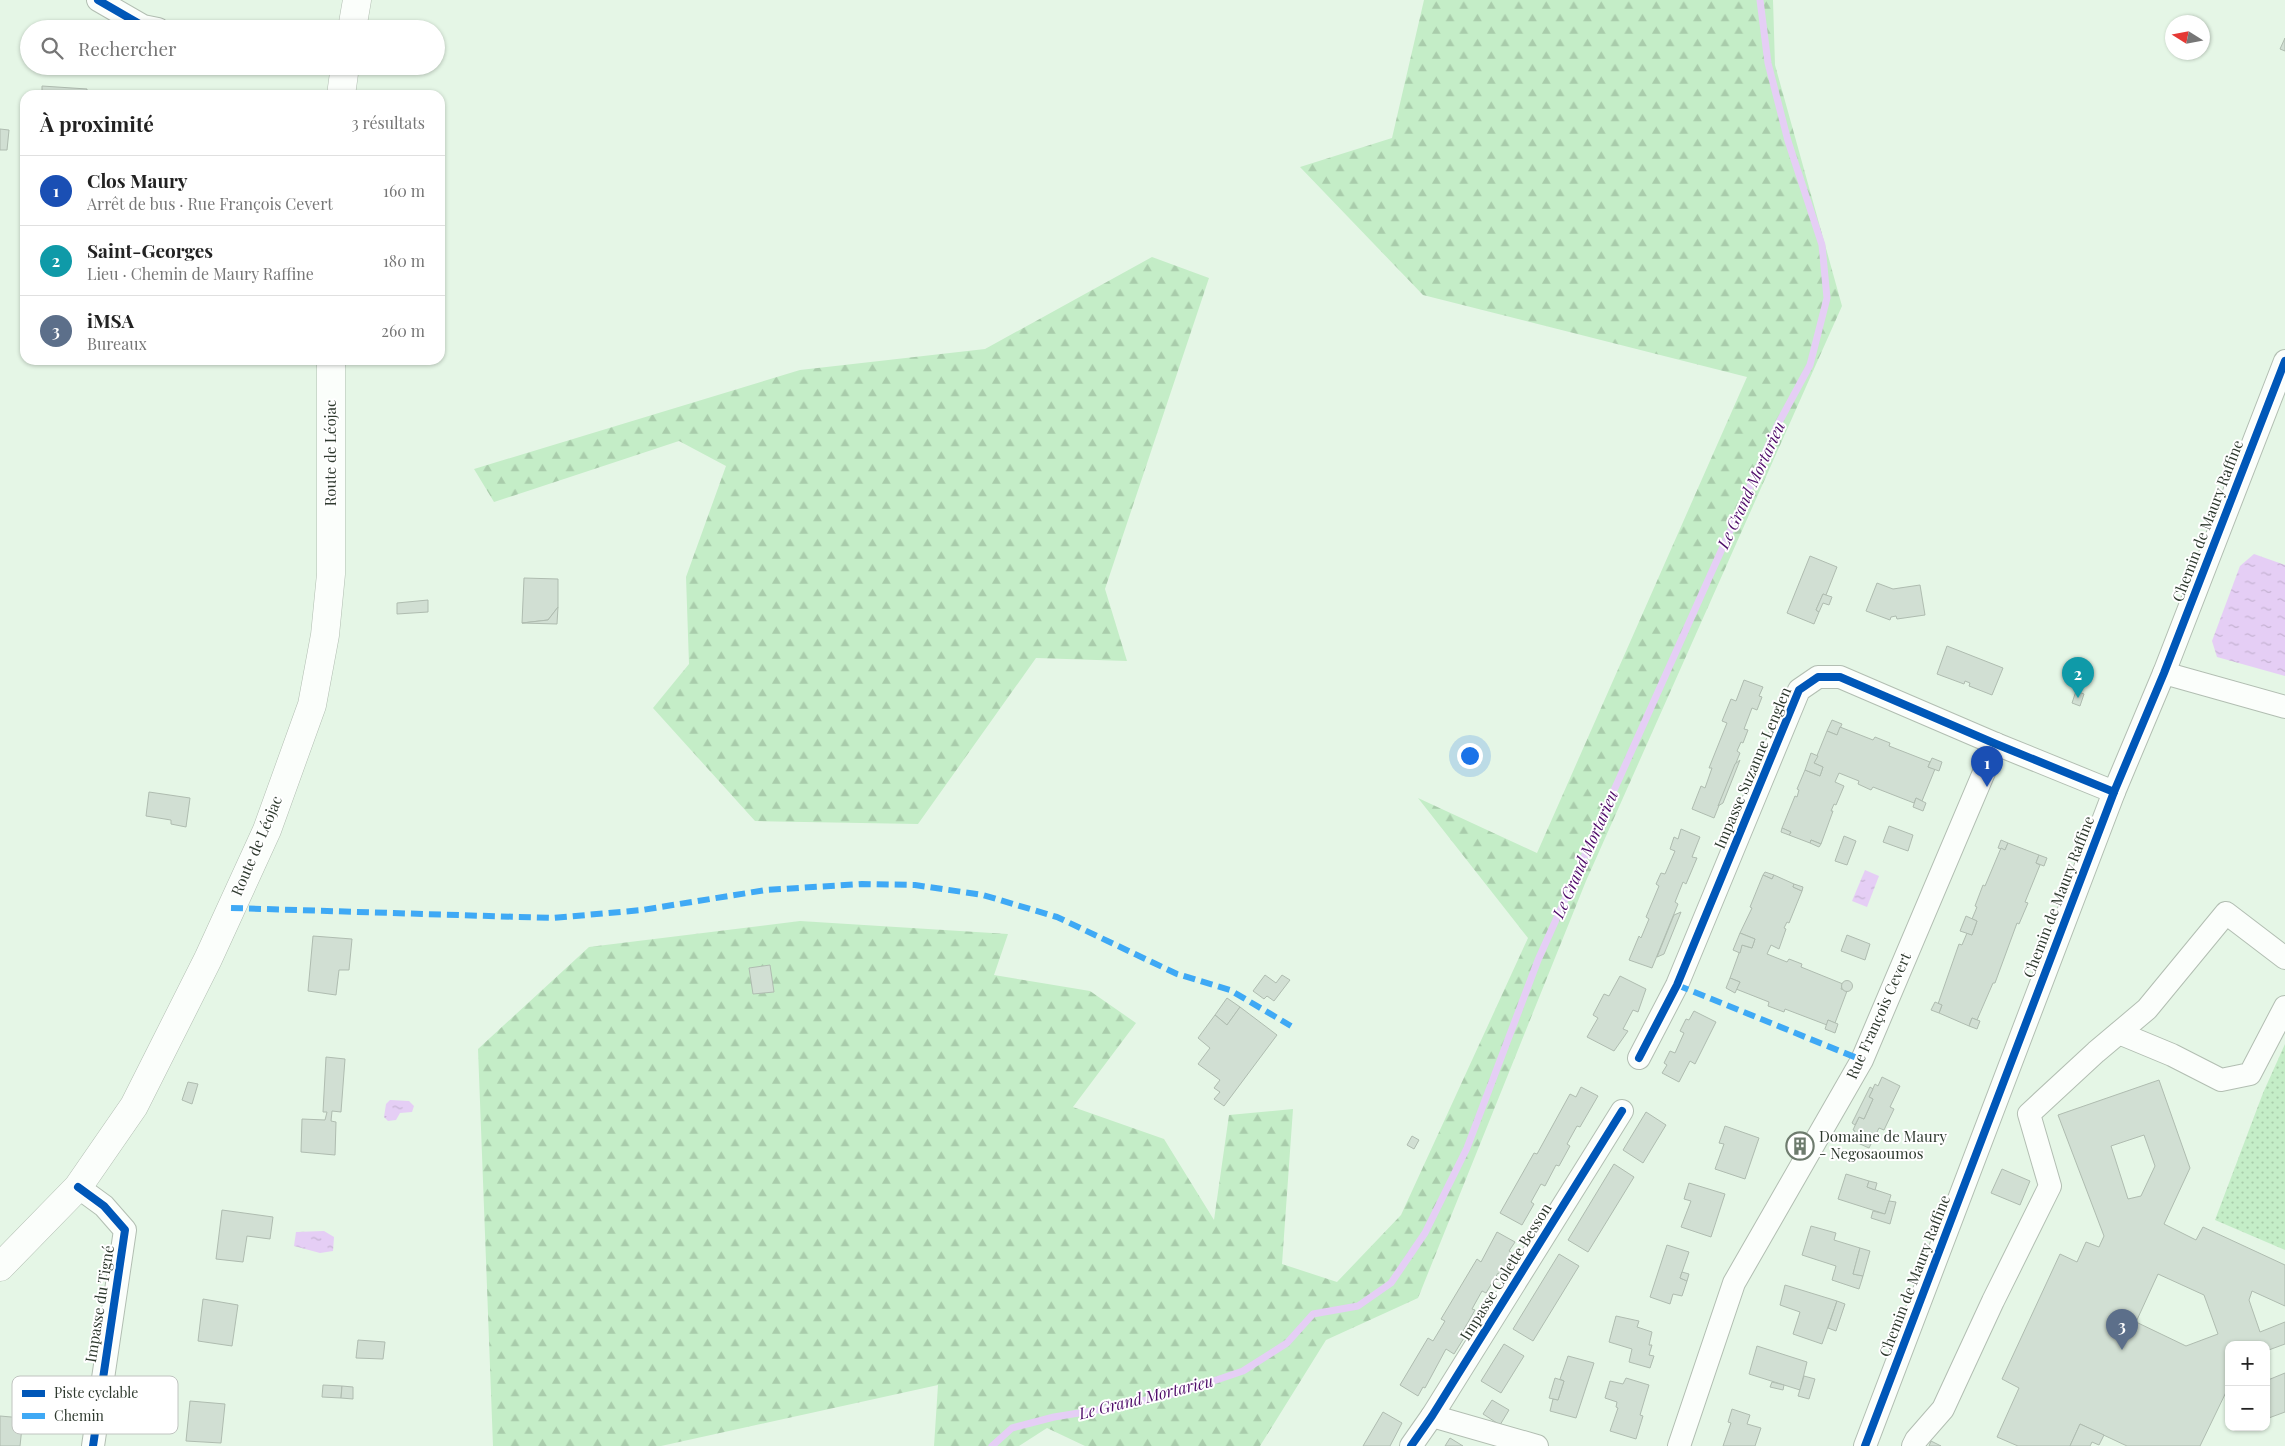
<!DOCTYPE html>
<html lang="fr">
<meta charset="utf-8">
<style>
body{margin:0;font-family:"Playfair Display",serif;background:#f2f2f2;color:#222}
.controls{position:absolute;right:15px;bottom:15px;display:grid;overflow:hidden;border-radius:10px;box-shadow:0 1px 4px #0004}
.controls button{width:45px;height:45px;display:grid;place-items:center;padding:0;border:0;border-bottom:1px solid #e0e0e0;background:#fff;color:#222;font:25px sans-serif}
.compass{position:absolute;left:2165px;top:15px;width:45px;height:45px;border-radius:50%;background:#fff;box-shadow:0 1px 4px #0004;rotate:281deg}
.you{position:absolute;left:1469px;top:755px;width:18px;height:18px;margin:-12px;border:4px solid #fff;border-radius:50%;background:#1a73e8;box-shadow:0 0 0 8px #1a73e833}
.badge{display:grid;place-items:center;width:32px;height:32px;border-radius:50%;background:#db2777;color:#fff;font-size:16px;font-weight:700}
.pin{position:absolute;translate:-50% -41px;filter:drop-shadow(0 1px 2px #0008)}
.pin::after{content:'';position:absolute;top:26px;width:18px;height:15px;background:inherit;clip-path:polygon(0 0,100% 0,50% 100%)}
.list{margin:0;padding:0;list-style:none}
h2{display:flex;justify-content:space-between;align-items:center;height:65px;margin:0;padding:0 20px;font-size:21px}
h2 small{font-size:16px;font-weight:400;color:#767676}
.list li{display:grid;grid-template-columns:32px 1fr auto;gap:15px;align-items:center;box-sizing:border-box;height:70px;padding:0 20px;border-top:1px solid #e0e0e0}
.list b{display:block;font-size:19px;white-space:nowrap}
.list p{margin:0;font-size:16px;white-space:nowrap;color:#767676}
.list em{font-size:16px;font-style:normal;color:#767676}
.icon{flex:none;width:28px;height:28px;fill:none;stroke:currentColor;stroke-width:2;stroke-linecap:round;stroke-linejoin:round}
.map{position:relative;flex:none;width:2285px;height:1446px;overflow:hidden}
.search{position:absolute;background:#fff;box-shadow:0 1px 4px #0004;left:20px;top:20px;width:425px;height:55px;display:flex;align-items:center;gap:12px;box-sizing:border-box;padding:0 18px;border-radius:28px;color:#767676;font-size:19px}
.panel{position:absolute;background:#fff;box-shadow:0 1px 4px #0004;left:20px;top:90px;width:425px;height:275px;border-radius:15px}
.map>svg:first-child{display:block}
</style>
<div class="map">
<svg width="2285" height="1446" viewBox="0 0 2285 1446">
<defs>
<pattern id="grass-dots" width="8" height="8" patternUnits="userSpaceOnUse" patternTransform="scale(1.25)"><rect width="8" height="8" fill="#c4edc7"/><path d="M2 2h.1M6 6h.1" fill="none" stroke="#a9ccab" stroke-width="1.8" stroke-linecap="round"/></pattern>
<pattern id="forest-firs" width="22" height="20" patternUnits="userSpaceOnUse" patternTransform="scale(1.25)"><rect width="22" height="20" fill="#c4edc7"/><path d="M5 1l3.5 6h-7zM16 11l3.5 6h-7z" fill="#a9ccab"/></pattern>
<pattern id="water-ripples" width="26" height="14" patternUnits="userSpaceOnUse" patternTransform="scale(1.25)"><rect width="26" height="14" fill="#e5cef5"/><path d="M2 4q2-2 4 0t4 0M15 11q2-2 4 0t4 0" fill="none" stroke="#c5b2d2"/></pattern>
</defs>
<rect width="100%" height="100%" fill="#e5f6e6"/>
<path fill="url(#grass-dots)" d="M2285,1044V1250L2215,1220L2263,1093Z"/>
<g fill="url(#forest-firs)">
<path d="M1424,0H1773L1775,65L1842,306L1586,881L1418,1298L1326,1340L1260,1446H1085L1047,1428L1019,1446H934L938,1385L661,1446H493L478,1049L589,947L800,921L1008,934L994,975L1090,991L1136,1023L1073,1107L1164,1139L1214,1220L1229,1115L1293,1109L1282,1264L1337,1282L1401,1215L1528,938L1418,798L1537,853L1747,377L1423,295L1300,167L1392,138Z"/>
<path d="M1152,257L1209,278L1105,589L1127,661L1036,658L918,824L755,821L653,708L689,664L686,577L726,466L679,441L494,502L474,469L800,370L985,349Z"/>
</g>
<g fill="url(#water-ripples)">
<path d="M2254,554L2285,565V676L2217,657L2212,641L2240,566Z"/>
<path d="M1865,870L1879,876L1867,907L1852,901Z"/>
<path d="M390,1100L409,1101L414,1106L412,1112L400,1113L396,1120L388,1121L384,1117L386,1104Z"/>
<path d="M324,1231L334,1237L333,1251L320,1253L294,1246L296,1232Z"/>
</g>
<g fill="none" stroke-linecap="round" stroke-linejoin="round">
<path stroke="#e5cef5" stroke-width="7" d="M992,1446L1012,1428L1054,1417L1116,1407L1181,1392L1243,1371L1287,1343L1313,1314L1358,1306L1391,1283L1425,1233L1467,1148L1538,960L1777,426L1810,365L1827,298L1822,245L1788,141L1768,63L1760,0"/>
</g>
<g fill="#d1dfd3" stroke="#afbcb0" fill-rule="evenodd">
<path d="M2285,38V51L2280,49Z"/>
<path d="M42,86L87,89V95H42Z"/>
<path d="M0,129L9,130L7,150H0Z"/>
<path d="M1810,556L1837,567L1826,595L1823,594L1816,610L1819,612L1814,624L1787,613Z"/>
<path d="M524,578L558,579V607L548,620L522,623Z"/>
<path d="M1877,583L1893,589L1920,585L1925,615L1897,619L1896,616L1891,617L1890,620L1866,611Z"/>
<path d="M1823,594L1832,597L1829,605L1823,603L1819,612L1816,610Z"/>
<path d="M428,600V612L397,614V603Z"/>
<path d="M558,607L557,624L522,623L548,620Z"/>
<path d="M1947,646L2003,668L1992,695L1969,686L1970,683L1965,681L1964,684L1937,674Z"/>
<path d="M1744,680L1763,687L1759,696L1762,697L1757,710L1752,708L1744,729L1748,730L1743,743L1741,742L1737,751L1740,753L1714,818L1692,809L1701,786L1705,788L1712,768H1709L1727,723L1722,721L1731,699L1736,701Z"/>
<path d="M2076,691L2084,694L2080,706L2072,703Z"/>
<path d="M1832,720L1842,724L1837,735L1827,731Z"/>
<path d="M1840,727L1873,740L1875,737L1890,743L1889,746L1930,762L1928,767L1935,769L1922,801L1916,798L1914,803L1873,787L1871,790L1858,784L1859,781L1839,773L1835,782L1844,786L1836,805L1834,804L1831,811H1833L1821,844L1811,840L1810,843L1789,835L1791,832L1782,828L1795,796L1797,797L1799,790L1797,789L1805,770L1820,776L1823,767L1814,763L1827,731L1837,735Z"/>
<path d="M1811,753L1818,756L1814,763L1823,767L1820,776L1805,770Z"/>
<path d="M1932,758L1942,762L1939,771L1928,767Z"/>
<path d="M1740,760L1723,803L1718,806L1735,764Z"/>
<path d="M149,792L190,798L186,827L171,824V820L146,816Z"/>
<path d="M1916,798L1926,803L1923,811L1913,807Z"/>
<path d="M1889,826L1913,835L1908,851L1883,842Z"/>
<path d="M1782,828L1791,832L1789,835L1781,832Z"/>
<path d="M1681,829L1700,837L1692,857L1697,858L1686,884L1683,882L1675,902L1678,904L1652,968L1629,960L1639,936L1641,938L1649,919L1646,917L1659,886L1656,884L1661,873L1665,874L1675,851L1670,849L1674,837L1678,839Z"/>
<path d="M1844,836L1856,841L1847,865L1835,861Z"/>
<path d="M1811,840L1821,844L1819,847L1810,843Z"/>
<path d="M2001,840L2008,843L2005,850L1998,848Z"/>
<path d="M2008,843L2039,855L2036,863L2040,865L2025,902L2028,903L2019,924L2017,923L1995,983H1993L1977,1020L1972,1018L1969,1026L1939,1013L1942,1005L1938,1004L1959,944L1962,945L1967,933L1972,935L1977,921L1972,919L1977,907L1975,906L1983,885L1985,886L2001,848L2005,850Z"/>
<path d="M2039,855L2047,858L2044,866L2036,863Z"/>
<path d="M1765,872L1774,875L1772,879L1763,875Z"/>
<path d="M1763,875L1772,879L1774,875L1794,884L1793,887L1802,891L1789,923L1787,922L1784,928L1786,929L1779,949L1771,945L1767,954L1787,962L1789,959L1802,964L1801,967L1843,984L1841,989L1847,991L1835,1023L1828,1020L1827,1025L1785,1009L1784,1012L1768,1006L1769,1002L1736,989L1740,982L1730,978L1742,945L1752,948L1755,939L1740,933L1752,908L1750,907Z"/>
<path d="M1794,884L1803,887L1802,891L1793,887Z"/>
<path d="M1681,912L1664,954L1657,957L1674,915Z"/>
<path d="M1966,916L1977,921L1972,935L1960,931Z"/>
<path d="M1740,933L1755,939L1752,948L1742,945L1740,953L1733,950Z"/>
<path d="M1847,935L1870,944L1865,960L1841,951Z"/>
<path d="M313,936L352,939L349,970H339L336,995L308,991Z"/>
<path d="M770,965L774,992L753,994L749,968Z"/>
<path d="M1265,975L1276,983L1282,975L1290,980L1274,1001L1267,996L1264,999L1253,991Z"/>
<path d="M1620,976L1646,989L1638,1012L1633,1010L1623,1029L1628,1031L1614,1051L1587,1037L1598,1018L1593,1015L1604,994L1609,996Z"/>
<path d="M1730,978L1740,982L1735,993L1726,988Z"/>
<circle cx="1847" cy="986" r="5.5"/>
<path d="M1227,998L1240,1007L1227,1025L1215,1015Z"/>
<path d="M1935,1002L1942,1005L1939,1013L1931,1010Z"/>
<path d="M1240,1007L1277,1035L1224,1106L1214,1099L1220,1092L1214,1088L1220,1080L1198,1064L1210,1048L1198,1038L1215,1015L1227,1025Z"/>
<path d="M1694,1011L1716,1022L1695,1064L1690,1061L1679,1082L1662,1073L1667,1065L1664,1063L1670,1051L1675,1053L1684,1033L1680,1031L1686,1019L1689,1020Z"/>
<path d="M1972,1018L1980,1021L1977,1029L1969,1026Z"/>
<path d="M1828,1020L1838,1024L1835,1033L1825,1029Z"/>
<path d="M326,1057L345,1059L341,1112L332,1111L331,1121L336,1122L335,1155L301,1152L302,1119L325,1120L327,1112H323Z"/>
<path d="M1882,1077L1900,1086L1890,1107L1894,1109L1884,1130L1879,1128L1869,1148L1851,1140L1855,1131L1853,1130L1859,1117L1864,1119L1873,1099L1869,1097L1875,1084L1878,1086Z"/>
<path d="M2159,1080L2190,1168L2164,1224L2196,1240L2203,1227L2285,1265V1306L2252,1291L2249,1300L2260,1332L2285,1322V1344L2266,1351V1345H2229V1386L2200,1446H2127L2080,1424L2070,1446H2018L1997,1437L2019,1388L2002,1379L2060,1254L2077,1262L2086,1242L2099,1247L2104,1236L2058,1115ZM2144,1135L2155,1166L2141,1196L2128,1199L2111,1146ZM2158,1274L2204,1295L2218,1334L2186,1346L2136,1322Z"/>
<path d="M188,1082L198,1084L192,1104L182,1100Z"/>
<path d="M1581,1087L1598,1096L1580,1127L1577,1126L1567,1144L1570,1146L1559,1166L1556,1165L1545,1186L1541,1184L1531,1202L1534,1204L1522,1225L1500,1213L1534,1153L1537,1154L1570,1094L1576,1097Z"/>
<path d="M1870,1087L1873,1089L1869,1097L1873,1099L1864,1119L1859,1117L1855,1125L1852,1123Z"/>
<path d="M1646,1112L1666,1125L1643,1163L1623,1150Z"/>
<path d="M1725,1126L1759,1138L1745,1179L1715,1169L1724,1144L1719,1143Z"/>
<path d="M1412,1136L1419,1140L1414,1149L1407,1145Z"/>
<path d="M1798,1139L1806,1143L1801,1153L1794,1149Z"/>
<path d="M1614,1164L1634,1177L1588,1252L1568,1240Z"/>
<path d="M2002,1169L2030,1181L2020,1205L1991,1193Z"/>
<path d="M1846,1174L1869,1181L1867,1187L1891,1195L1885,1214L1838,1199Z"/>
<path d="M1869,1181L1877,1183L1875,1190L1867,1187Z"/>
<path d="M1689,1183L1725,1194L1711,1237L1681,1227L1691,1201L1684,1199Z"/>
<path d="M1889,1201L1896,1202L1890,1224L1871,1218L1873,1211L1885,1214Z"/>
<path d="M222,1210L273,1217L270,1239L247,1236L243,1262L216,1259Z"/>
<path d="M1811,1226L1836,1233L1834,1240L1860,1248L1853,1274L1863,1276L1859,1289L1832,1280L1836,1266L1802,1255Z"/>
<path d="M1497,1232L1515,1242L1509,1251L1515,1255L1502,1275L1498,1273L1486,1293L1482,1291L1472,1309L1475,1310L1463,1331L1467,1333L1454,1354L1446,1349L1425,1388L1423,1387L1418,1396L1400,1385L1428,1338L1433,1341L1445,1321L1441,1319L1477,1259L1481,1262Z"/>
<path d="M1667,1245L1689,1252L1680,1278L1687,1281L1682,1296L1673,1294L1670,1304L1650,1297Z"/>
<path d="M1860,1248L1870,1251L1863,1276L1853,1274Z"/>
<path d="M1559,1254L1579,1266L1533,1341L1513,1329Z"/>
<path d="M1682,1272L1689,1274L1687,1281L1680,1278Z"/>
<path d="M1785,1285L1837,1301L1822,1344L1793,1334L1800,1312L1780,1305Z"/>
<path d="M203,1299L238,1305L232,1346L198,1341Z"/>
<path d="M1837,1301L1845,1304L1836,1331L1828,1328Z"/>
<path d="M1616,1316L1639,1321L1637,1327L1652,1332L1649,1345H1652L1649,1355L1654,1356L1650,1368L1629,1362L1632,1349L1609,1342Z"/>
<path d="M358,1340L385,1342L383,1359L356,1358Z"/>
<path d="M1504,1344L1524,1356L1501,1393L1481,1381Z"/>
<path d="M1757,1346L1807,1362L1800,1390L1749,1374Z"/>
<path d="M1568,1356L1594,1363L1576,1418L1550,1411L1553,1399L1558,1400L1564,1381L1560,1379Z"/>
<path d="M2285,1373V1412L2266,1419V1374L2268,1380Z"/>
<path d="M1804,1376L1815,1379L1809,1399L1798,1396Z"/>
<path d="M1555,1378L1564,1381L1558,1400L1549,1398Z"/>
<path d="M1626,1378L1649,1385L1640,1415L1643,1416L1636,1439L1610,1431L1618,1408L1616,1407L1617,1402L1605,1398L1610,1381L1623,1384Z"/>
<path d="M1772,1382L1784,1385L1783,1390L1770,1387Z"/>
<path d="M323,1385L342,1386L341,1398L322,1397Z"/>
<path d="M342,1386L353,1387V1399L341,1398Z"/>
<path d="M1492,1400L1509,1410L1500,1425L1483,1414Z"/>
<path d="M190,1401L225,1404L221,1443L186,1441Z"/>
<path d="M1732,1409L1750,1415L1747,1424L1761,1428L1755,1446H1723L1731,1423L1728,1422Z"/>
<path d="M1383,1412L1402,1423L1390,1446H1363Z"/>
<path d="M0,1416L23,1418L20,1446H0Z"/>
<path d="M2080,1424L2104,1435L2099,1445L2092,1442L2090,1446H2070Z"/>
<path d="M1450,1438L1463,1446H1445Z"/>
<path d="M1931,1441L1941,1446H1929Z"/>
</g>
<g fill="none" stroke-linecap="round" stroke-linejoin="round">
<g stroke="#b2beb2" stroke-width="24">
<g id="minor">
<path d="M98,0L143,26L158,29"/>
<path d="M2164,673L2285,707"/>
<path d="M2119,1033L2172,1055L2221,1080L2250,1074L2285,1007"/>
<path d="M1639,1058L1677,985L1799,690L1818,677H1840L1996,744L2114,792"/>
<path d="M78,1187L104,1206L125,1230L93,1446"/>
<path d="M1432,1416L1537,1446"/>
<path d="M1411,1446L1432,1416L1622,1111"/>
<path d="M1679,1446L1734,1283L1862,1060L1996,744"/>
<path d="M1865,1446L2114,792L2164,673L2285,361"/>
<path d="M1913,1446L1916,1440L1943,1409L1993,1301L2050,1186L2029,1114L2096,1052L2147,1009L2226,913L2285,958"/>
</g>
</g>
<g stroke="#b2beb2" stroke-width="29">
<g id="major">
<path d="M352,29L357,0"/>
<path d="M341,95L345,66"/>
<path d="M0,1267L78,1187L134,1106L208,959L267,830L312,705L325,635L331,574V360"/>
</g>
</g>
<use href="#minor" stroke="#fbfefb" stroke-width="22"/>
<use href="#major" stroke="#fbfefb" stroke-width="28"/>
<g stroke="#3fa9f5" stroke-width="6" stroke-dasharray="12 6" stroke-linecap="butt">
<path d="M231,908L553,918L642,910L766,890L862,884L915,885L983,895L1057,917L1177,974L1230,990L1291,1026"/>
<path d="M1677,985L1862,1060"/>
</g>
<g stroke="#fff" stroke-width="11">
<g id="cycleway">
<path d="M98,0L143,26L158,29"/>
<path d="M1639,1058L1677,985L1799,690L1818,677H1840L1996,744L2114,792"/>
<path d="M78,1187L104,1206L125,1230L93,1446"/>
<path d="M1411,1446L1432,1416L1622,1111"/>
<path d="M1865,1446L2114,792L2164,673L2285,361"/>
</g>
</g>
<use href="#cycleway" stroke="#0057b8" stroke-width="8"/>
</g>
<defs>
<g id="building-ring" transform="scale(1.4375)"><circle r="9.5" fill="#fff" stroke="#6e7b6e" stroke-width="1.5"/><path d="M-4-6H4V6H1V3H-1V6H-4ZM-2.5-4.3h1.7v1.8h-1.7ZM.8-4.3h1.7v1.8H.8ZM-2.5-1h1.7V.8h-1.7ZM.8-1h1.7V.8H.8Z" fill="#6e7b6e"/></g>
</defs>
<g fill-rule="evenodd">
<use href="#building-ring" x="1800" y="1146"/>
</g>
<g text-anchor="middle" stroke-width="4" stroke-linejoin="round" paint-order="stroke">
<g font-size="15" fill="#2e392e" stroke="#fff">
<text transform="translate(331 453) rotate(-90)" y="5">Route de Léojac</text>
<text transform="translate(2208 521) rotate(-69)" y="5">Chemin de Maury Raffine</text>
<text transform="translate(1753 768) rotate(-67)" y="5">Impasse Suzanne Lenglen</text>
<text transform="translate(257 846) rotate(-67)" y="5">Route de Léojac</text>
<text transform="translate(2059 897) rotate(-69)" y="5">Chemin de Maury Raffine</text>
<text transform="translate(1879 1016) rotate(-66)" y="5">Rue François Cevert</text>
<text transform="translate(1506 1272) rotate(-58)" y="5">Impasse Colette Besson</text>
<text transform="translate(1915 1276) rotate(-69)" y="5">Chemin de Maury Raffine</text>
<text transform="translate(100 1304) rotate(-81)" y="5">Impasse du Tigné</text>
</g>
<g font-size="15" fill="#2e392e" stroke="#fff" text-anchor="start">
<text x="1819" y="1142">Domaine de Maury<tspan x="1819" dy="17">- Negosaoumos</tspan></text>
</g>
<g font-size="16" font-style="italic" fill="#4d0a68" stroke="#fff">
<text transform="translate(1751 485) rotate(-65)" y="6">Le Grand Mortarieu</text>
<text transform="translate(1585 854) rotate(-66)" y="6">Le Grand Mortarieu</text>
<text transform="translate(1146 1397) rotate(-14)" y="6">Le Grand Mortarieu</text>
</g>
</g>
<rect x="12" y="1376" width="166" height="58" rx="8" fill="#fff" stroke="#c0c4c0" stroke-width="1"/>
<rect x="22" y="1390" width="23" height="7" fill="#0057b8"/>
<rect x="22" y="1413" width="23" height="6" fill="#3fa9f5"/>
<g font-size="14" fill="#2e392e">
<text x="54" y="1398">Piste cyclable</text>
<text x="54" y="1421">Chemin</text>
</g>
</svg>
<div class="controls">
<button>+</button>
<button>−</button>
</div>
<svg class="compass" viewBox="-18 -18 36 36"><path d="M0-13l5 13h-10z" fill="#e53935"/><path d="M0 13l5-13h-10z" fill="#767676"/></svg>
<div class="you"></div>
<div class="pin badge" style="left:1987px;top:787px;background:#1a4fb4">1</div>
<div class="pin badge" style="left:2078px;top:698px;background:#0f9aa8">2</div>
<div class="pin badge" style="left:2122px;top:1350px;background:#5c6f8a">3</div>
<div class="search"><svg class="icon" aria-label="search" viewBox="0 0 24 24"><circle cx="10" cy="10" r="6"/><path d="M15 15l6 6"/></svg>Rechercher</div>
<section class="panel">
<h2>À proximité<small>3 résultats</small></h2>
<ul class="list">
<li><span class="badge" style="background:#1a4fb4">1</span><div><b>Clos Maury</b><p>Arrêt de bus · Rue François Cevert</p></div><em>160 m</em></li>
<li><span class="badge" style="background:#0f9aa8">2</span><div><b>Saint-Georges</b><p>Lieu · Chemin de Maury Raffine</p></div><em>180 m</em></li>
<li><span class="badge" style="background:#5c6f8a">3</span><div><b>iMSA</b><p>Bureaux</p></div><em>260 m</em></li>
</ul>
</section>
</div>
